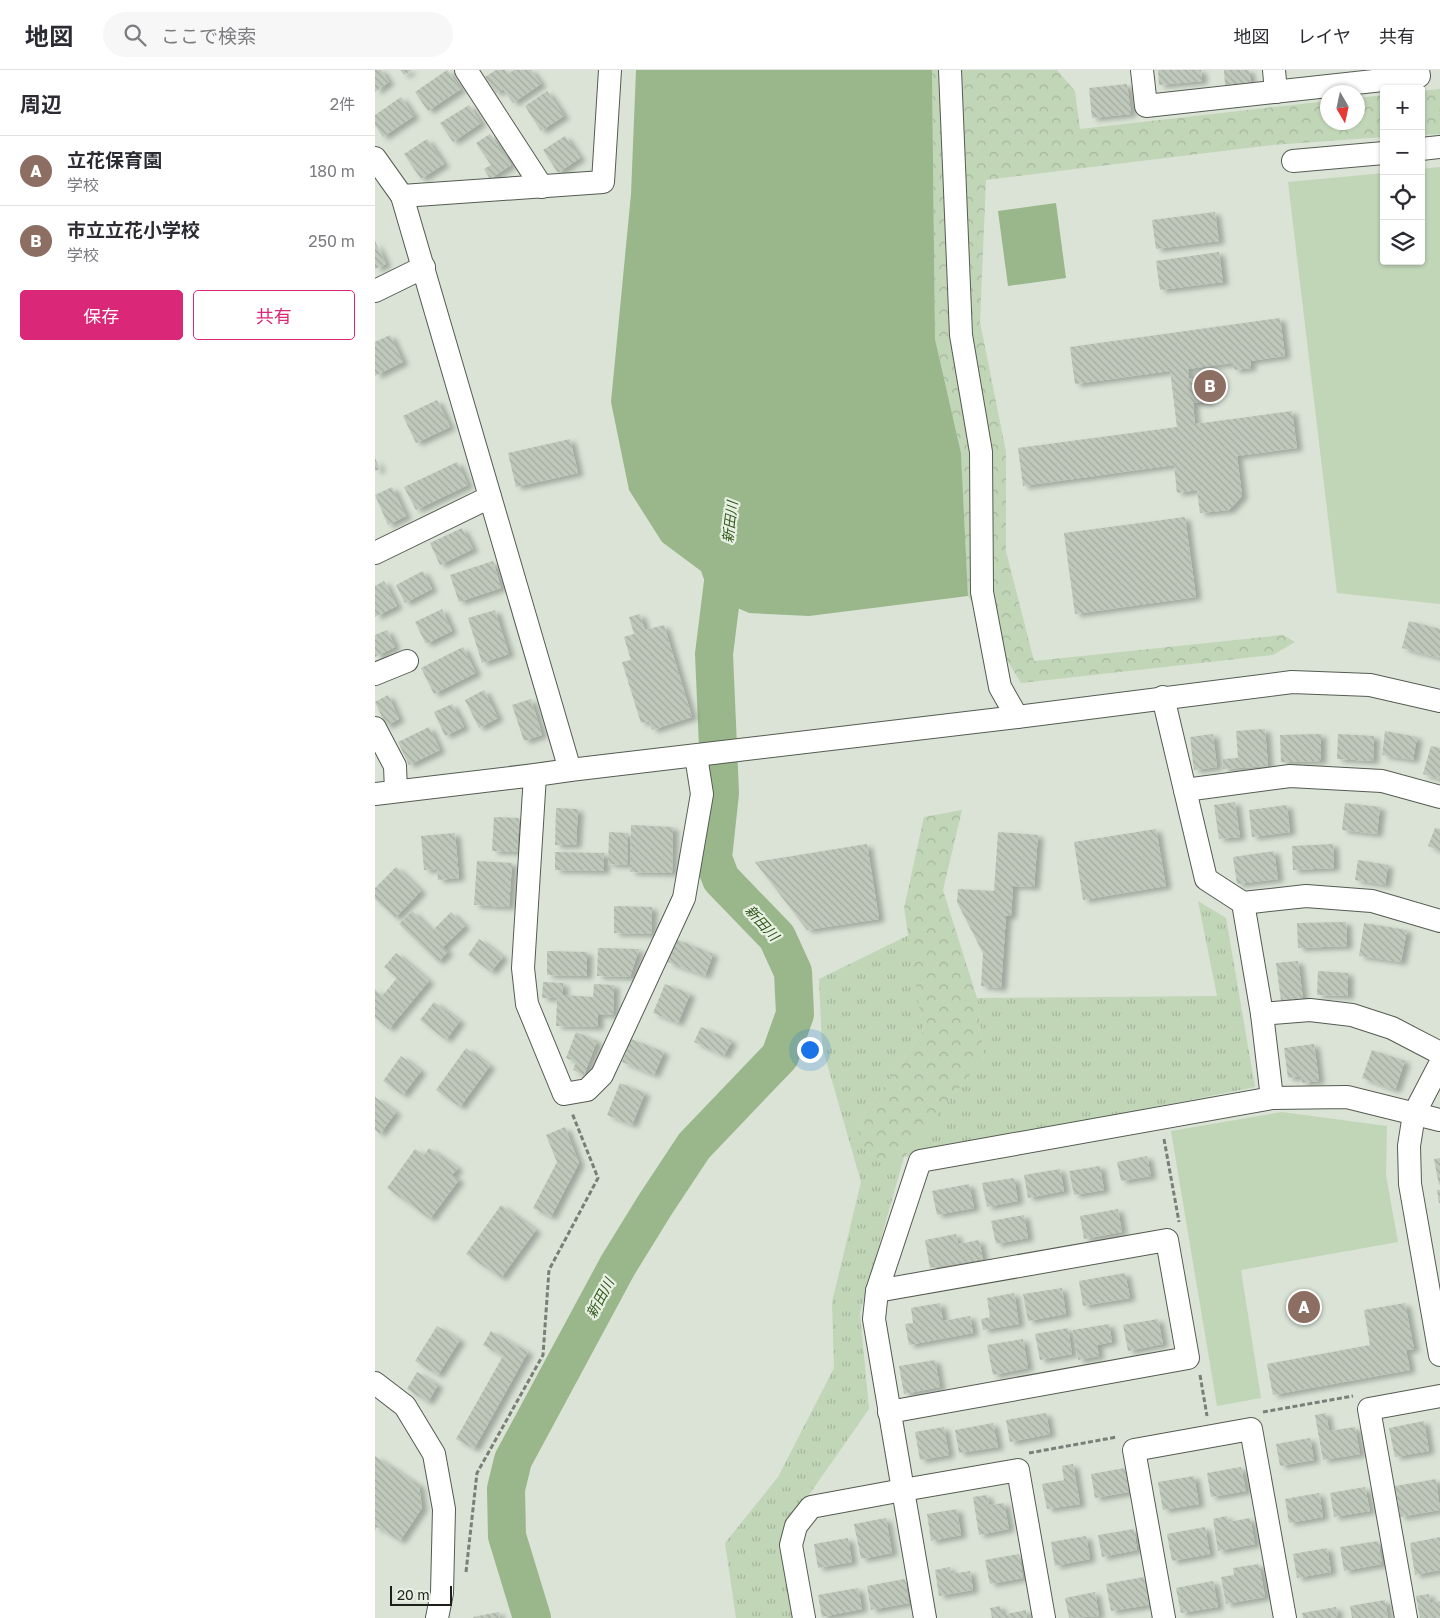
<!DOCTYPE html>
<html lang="ja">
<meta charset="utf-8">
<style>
body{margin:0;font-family:"Golos Text","Noto Sans JP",sans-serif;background:#f7f7f7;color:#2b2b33}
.controls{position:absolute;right:15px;top:15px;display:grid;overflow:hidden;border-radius:5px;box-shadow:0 1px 4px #0004}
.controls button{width:45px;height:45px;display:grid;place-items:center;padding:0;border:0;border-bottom:1px solid #e1e1e2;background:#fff;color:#2b2b33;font:25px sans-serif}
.compass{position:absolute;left:945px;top:15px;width:45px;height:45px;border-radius:50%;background:#fff;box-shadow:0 1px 4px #0004;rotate:171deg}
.scale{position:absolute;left:15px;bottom:12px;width:62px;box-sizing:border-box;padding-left:5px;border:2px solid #1c1f1a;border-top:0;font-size:14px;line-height:18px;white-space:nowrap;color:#1c1f1a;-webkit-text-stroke:4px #e7f0e3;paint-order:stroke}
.you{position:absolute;left:434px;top:979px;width:18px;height:18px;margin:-12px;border:4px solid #fff;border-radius:50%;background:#1a73e8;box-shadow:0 0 0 8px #1a73e833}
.badge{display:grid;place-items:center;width:32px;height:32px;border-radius:50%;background:#db2777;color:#fff;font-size:16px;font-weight:700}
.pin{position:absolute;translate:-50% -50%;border:2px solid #fff;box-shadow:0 1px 5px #0006}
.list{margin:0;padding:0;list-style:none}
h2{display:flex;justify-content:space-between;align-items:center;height:65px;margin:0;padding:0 20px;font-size:21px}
h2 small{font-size:16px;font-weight:400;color:#7c7c81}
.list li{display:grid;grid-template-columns:32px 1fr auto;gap:15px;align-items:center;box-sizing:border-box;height:70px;padding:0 20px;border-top:1px solid #e1e1e2}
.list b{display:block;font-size:19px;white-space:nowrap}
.list p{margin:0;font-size:16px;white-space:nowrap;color:#7c7c81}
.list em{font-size:16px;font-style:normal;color:#7c7c81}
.actions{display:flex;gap:10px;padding:15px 20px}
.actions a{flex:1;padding:11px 0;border:1px solid #db2777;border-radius:5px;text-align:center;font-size:18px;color:#db2777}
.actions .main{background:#db2777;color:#fff}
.icon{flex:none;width:28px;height:28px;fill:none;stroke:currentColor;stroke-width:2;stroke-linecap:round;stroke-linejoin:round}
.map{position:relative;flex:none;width:1065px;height:1548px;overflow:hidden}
header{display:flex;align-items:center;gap:30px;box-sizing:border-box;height:70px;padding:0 25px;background:#fff;border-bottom:1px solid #e1e1e2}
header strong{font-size:24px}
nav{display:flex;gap:28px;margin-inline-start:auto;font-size:18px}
.search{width:350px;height:45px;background:#f7f7f7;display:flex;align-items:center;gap:12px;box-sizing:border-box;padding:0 18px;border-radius:28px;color:#7c7c81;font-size:19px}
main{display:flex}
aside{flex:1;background:#fff}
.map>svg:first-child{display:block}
</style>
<header>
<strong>地図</strong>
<div class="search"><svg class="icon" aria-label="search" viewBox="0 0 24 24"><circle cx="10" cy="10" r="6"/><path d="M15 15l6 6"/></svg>ここで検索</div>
<nav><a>地図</a><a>レイヤ</a><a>共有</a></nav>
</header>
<main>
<aside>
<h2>周辺<small>2件</small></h2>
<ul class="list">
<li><span class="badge" style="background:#8d6e63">A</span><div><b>立花保育園</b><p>学校</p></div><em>180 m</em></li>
<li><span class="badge" style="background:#8d6e63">B</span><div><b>市立立花小学校</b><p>学校</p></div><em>250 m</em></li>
</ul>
<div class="actions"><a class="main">保存</a><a>共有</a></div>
</aside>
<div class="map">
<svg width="1065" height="1548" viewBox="0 0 1065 1548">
<defs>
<pattern id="grass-tufts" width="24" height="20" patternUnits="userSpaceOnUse" patternTransform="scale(1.25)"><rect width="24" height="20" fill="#c1d5b7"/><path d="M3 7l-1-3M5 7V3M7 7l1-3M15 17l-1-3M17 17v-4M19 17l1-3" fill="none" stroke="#a5b69d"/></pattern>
<pattern id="forest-crowns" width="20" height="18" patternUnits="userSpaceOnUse" patternTransform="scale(1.25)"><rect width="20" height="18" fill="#c1d5b7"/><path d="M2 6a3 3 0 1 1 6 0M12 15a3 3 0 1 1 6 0" fill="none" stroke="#a5b69d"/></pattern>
<pattern id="building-back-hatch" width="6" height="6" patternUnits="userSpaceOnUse" patternTransform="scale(1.25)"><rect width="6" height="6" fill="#bfc8bb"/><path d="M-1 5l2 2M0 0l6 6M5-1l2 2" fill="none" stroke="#a4aba0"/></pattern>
<filter id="shadow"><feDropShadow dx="5.5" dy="3" stdDeviation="2.5" flood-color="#0004"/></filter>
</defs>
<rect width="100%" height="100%" fill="#dae3d6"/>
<path fill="url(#grass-tufts)" d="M823,831L851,848L880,1017L529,1087L485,1243L494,1339L431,1429L420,1548H361L350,1473L403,1407L459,1298L457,1232L486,1112L447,976L444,909L534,865L548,962L481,1056L609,988L602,928L842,926Z"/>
<g fill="url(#forest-crowns)">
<path d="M557,0H682L700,21L705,59L952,31V52H982L983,28L1009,25V67L897,75L611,110L605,252L631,382V481L659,591L908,565L920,572L898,585L646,613L593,526L586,383L560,269Z"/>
<path d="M1065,19V64L1046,65V21Z"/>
<path d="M587,740L568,820L602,928L609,987L529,1087L494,1089L481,1056L548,962L529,838L549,747Z"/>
</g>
<g fill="#c1d5b7">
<path d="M1065,97V534L962,523L913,112L1009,103V191H1046V99Z"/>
<path d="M907,1042L1012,1056L1011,1105L1023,1172L866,1200L886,1328L842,1336L796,1061Z"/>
</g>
<g fill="#99b78a">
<path d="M261,0H557L560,269L586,383L593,526L434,546L374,543L335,526L326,501L287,472L254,420L236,332L256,124Z"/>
<path d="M681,133L691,208L633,216L623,141Z"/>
</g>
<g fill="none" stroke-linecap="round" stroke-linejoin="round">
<path stroke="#99b78a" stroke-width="38" d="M157,1548L132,1466L131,1419L138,1390L243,1195L280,1135L319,1076L405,986L420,944L418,902L402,867L346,809L338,788L345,723L339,584L352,480"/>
</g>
<g fill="url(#building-back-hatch)" filter="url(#shadow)">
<path d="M0,0H6L14,12L0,22Z"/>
<path d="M25,0H37L29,5Z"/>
<path d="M72,0L86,19L53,41L40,22Z"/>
<path d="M121,0H130L133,4L139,0H156L166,14L138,33L128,19L121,23L110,7Z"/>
<path d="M783,0H826L827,11L784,15Z"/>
<path d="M849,0H874L876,13L850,15Z"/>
<path d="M752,14L756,44L717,48L714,18Z"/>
<path d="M172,21L189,46L166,61L150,36Z"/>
<path d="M26,27L39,46L8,67L0,55V45Z"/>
<path d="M94,35L106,53L78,72L65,53Z"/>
<path d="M115,64L136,95L115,109L109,99L116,95L101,73Z"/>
<path d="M190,66L205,88L183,103L168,80Z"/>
<path d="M52,69L69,94L46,109L29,84Z"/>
<path d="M840,142L844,171L781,179L777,150Z"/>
<path d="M0,171L11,194L0,199Z"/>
<path d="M844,182L848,212L785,220L781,191Z"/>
<path d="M905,248L910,286L875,291L876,298L859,300L858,293L813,299L814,309L831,307L835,331L818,333L820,354L917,341L922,378L862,386L867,426L854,440L825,443L822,420L802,423L799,395L648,416L643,378L802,357L795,301L700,314L695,277Z"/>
<path d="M15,265L28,292L0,306V272Z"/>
<path d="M62,330L75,357L41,373L28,346Z"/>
<path d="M195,369L203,403L141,417L133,383Z"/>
<path d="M0,388L5,399L0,401Z"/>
<path d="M82,392L93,415L41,440L29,417Z"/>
<path d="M17,417L31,446L13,455L0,425Z"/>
<path d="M810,447L821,527L700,544L689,463Z"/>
<path d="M87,458L98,479L65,495L55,473Z"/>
<path d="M118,491L126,518L84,532L75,505Z"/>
<path d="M48,501L57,519L30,533L21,515Z"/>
<path d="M9,511L22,536L0,547V516Z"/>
<path d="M67,539L77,561L51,574L40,552Z"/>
<path d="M120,540L134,584L107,593L93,548Z"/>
<path d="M265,544L270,560L289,555L317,647L277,660L274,651L266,653L247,592L256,590L249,567L259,564L254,547Z"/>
<path d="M1034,551L1065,559V588L1027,578Z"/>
<path d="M12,560L20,577L0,587V565Z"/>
<path d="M88,577L101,603L59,624L46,598Z"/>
<path d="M109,620L123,648L104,658L90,630Z"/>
<path d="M13,625L24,649L11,656L0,632Z"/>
<path d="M156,629L167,665L149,671L137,635Z"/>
<path d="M77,634L89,657L70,666L59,642Z"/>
<path d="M54,657L65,680L34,695L23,672Z"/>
<path d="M890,659L893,696L848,699V689L863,688L861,661Z"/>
<path d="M1010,661L1042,667L1038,690L1007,685Z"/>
<path d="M838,664L842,697L819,700L815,667Z"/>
<path d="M946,664V691L906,692L905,665Z"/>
<path d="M963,664L999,666L998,691L962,689Z"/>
<path d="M1056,676L1065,678V709L1048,704Z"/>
<path d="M860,732L865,767L844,769L839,735Z"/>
<path d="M970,733L1005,737L1002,764L967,760Z"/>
<path d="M912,735L915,762L877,767L874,740Z"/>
<path d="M181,738L203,739L201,775H180Z"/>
<path d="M119,747L144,748L142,782L117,781Z"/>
<path d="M256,755L298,757L297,803L255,802Z"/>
<path d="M1060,758L1065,759V781L1053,776Z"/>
<path d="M781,759L791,816L708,830L699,772Z"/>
<path d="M234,762L253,763L252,795L233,794Z"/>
<path d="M623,762L663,765L659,817L638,816L636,846H631L626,918L606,916L608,883L582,832L583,819L619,821Z"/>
<path d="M80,763L84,808L63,810L62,799L49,800L46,766Z"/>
<path d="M492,774L504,849L432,860L380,792Z"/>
<path d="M958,774L959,798L918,800L917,776Z"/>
<path d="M899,781L903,809L862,814L858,787Z"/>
<path d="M180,782L229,783V801L180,800Z"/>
<path d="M983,790L1013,795L1010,815L980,810Z"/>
<path d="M102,791L137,793L134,837L99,835Z"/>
<path d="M21,797L46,821L20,848L0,829V818Z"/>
<path d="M239,836L277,837L276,864L239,863Z"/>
<path d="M37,841L57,861L76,842L90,856L68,877L73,882L63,892L24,854Z"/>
<path d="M971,852L972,876L923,878L922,853Z"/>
<path d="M989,853L1032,860L1026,892L984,886Z"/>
<path d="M104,869L128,887L116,902L93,885Z"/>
<path d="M301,869L338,884L330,906L292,892Z"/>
<path d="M223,878L264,879L255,907L222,906Z"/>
<path d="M172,881L212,882V906L172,905Z"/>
<path d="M21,883L54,911L14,959L0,948V919L7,926L22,908L9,897Z"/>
<path d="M923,891L928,929L906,931L901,893Z"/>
<path d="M943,901L973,903V926L942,925Z"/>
<path d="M168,912L188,913V925L218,927L219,914L239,915L238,945L223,944V957L181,956L182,928H167Z"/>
<path d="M290,914L315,924L303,953L278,943Z"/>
<path d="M59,932L85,951L71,970L45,950Z"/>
<path d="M326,957L357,971L349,986L319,972Z"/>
<path d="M201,962L222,971L209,1005L198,1000L201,992L191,988Z"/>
<path d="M256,969L289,982L279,1005L247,992Z"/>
<path d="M939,974L944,1011L927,1013L926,1006L913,1008L909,978Z"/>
<path d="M91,978L115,996L85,1037L61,1020Z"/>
<path d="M997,980L1030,991L1020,1020L987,1008Z"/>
<path d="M26,986L46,1001L28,1025L8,1011Z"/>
<path d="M245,1013L270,1023L257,1055L232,1045Z"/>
<path d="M0,1027L21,1042L5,1064L0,1060Z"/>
<path d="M190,1057L204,1093L176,1147L158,1138L182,1092L171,1065Z"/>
<path d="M54,1078L83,1098L77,1105L84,1110L55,1149L12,1118L40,1079L49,1085Z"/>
<path d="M772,1086L776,1106L746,1111L742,1092Z"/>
<path d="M1065,1088V1114L1064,1115L1059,1089Z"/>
<path d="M725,1096L729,1120L699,1125L694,1101Z"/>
<path d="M685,1099L689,1121L653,1128L649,1105Z"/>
<path d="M639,1108L643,1131L612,1137L607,1113Z"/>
<path d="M594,1114L599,1138L562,1145L557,1121Z"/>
<path d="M1062,1120H1065V1133H1064Z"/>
<path d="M126,1135L161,1160L126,1208L91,1184Z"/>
<path d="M743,1139L747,1162L709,1169L705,1146Z"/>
<path d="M649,1145L653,1168L621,1174L616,1151Z"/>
<path d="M581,1164L583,1174L604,1170L608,1189L555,1198L550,1170Z"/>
<path d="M750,1203L755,1228L708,1236L704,1211Z"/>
<path d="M687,1218L691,1244L653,1251L648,1224Z"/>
<path d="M639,1223L644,1254L608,1260L606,1249L615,1247L612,1228Z"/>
<path d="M565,1233L568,1251L595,1246L598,1263L534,1275L530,1254L538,1253L536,1238Z"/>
<path d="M1030,1233L1039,1279L1031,1280L1035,1300L898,1325L892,1294L995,1275L989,1240Z"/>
<path d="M783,1249L788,1274L753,1281L748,1255Z"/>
<path d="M734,1254L737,1272L722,1275L724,1286L703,1290L698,1260Z"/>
<path d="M62,1256L85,1270L63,1305L40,1291Z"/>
<path d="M693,1258L697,1284L665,1290L660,1264Z"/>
<path d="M116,1261L153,1282L99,1379L81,1369L128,1286L108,1275Z"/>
<path d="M648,1269L653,1298L618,1305L612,1275Z"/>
<path d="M560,1290L565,1317L529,1324L524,1296Z"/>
<path d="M42,1302L63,1315L53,1332L32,1319Z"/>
<path d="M671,1343L675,1364L635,1372L631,1350Z"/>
<path d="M951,1343L954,1361L980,1357L985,1384L948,1390L940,1345Z"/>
<path d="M1049,1351L1054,1381L1020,1387L1014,1358Z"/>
<path d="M618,1353L623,1377L584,1383L580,1360Z"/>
<path d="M569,1357L574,1385L545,1390L540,1362Z"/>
<path d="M935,1368L939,1390L905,1396L901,1374Z"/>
<path d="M0,1386L44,1415L47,1438L25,1471L2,1457L0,1461Z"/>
<path d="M698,1394L705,1434L672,1439L667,1414L689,1410L687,1396Z"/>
<path d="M866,1397L871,1421L836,1427L832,1403Z"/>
<path d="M750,1398L754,1422L720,1428L716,1404Z"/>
<path d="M819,1406L824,1434L788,1440L783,1412Z"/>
<path d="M1061,1409L1065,1440L1025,1447L1020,1416Z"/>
<path d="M990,1417L995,1441L959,1447L955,1423Z"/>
<path d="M944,1423L948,1447L914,1453L910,1429Z"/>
<path d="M612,1425L614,1435L629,1433L634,1459L604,1465L598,1427Z"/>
<path d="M582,1439L586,1465L556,1471L552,1444Z"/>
<path d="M852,1446L853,1452L875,1448L880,1474L843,1481L838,1449Z"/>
<path d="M511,1448L517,1483L486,1489L479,1454Z"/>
<path d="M830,1457L835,1484L797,1491L792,1464Z"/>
<path d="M759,1459L762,1480L727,1487L723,1465Z"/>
<path d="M711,1466L715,1489L680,1496L676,1472Z"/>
<path d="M1065,1467V1500L1040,1505L1035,1473Z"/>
<path d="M473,1468L477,1492L443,1498L439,1474Z"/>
<path d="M1003,1471L1007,1494L969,1501L965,1477Z"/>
<path d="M952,1478L956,1502L922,1508L918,1484Z"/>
<path d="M644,1484L648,1508L615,1514L610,1490Z"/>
<path d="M884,1494L890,1527L851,1534L846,1507L859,1505L858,1498Z"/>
<path d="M575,1497L576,1504L595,1501L598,1520L564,1526L560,1500Z"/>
<path d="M769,1507L774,1535L736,1541L731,1514Z"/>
<path d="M530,1509L534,1533L496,1540L492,1516Z"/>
<path d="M838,1511L843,1537L806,1543L801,1518Z"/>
<path d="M483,1518L487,1539L447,1547L443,1525Z"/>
<path d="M720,1522L724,1546L694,1548L690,1528Z"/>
<path d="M1054,1524L1055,1533L1065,1531V1548H1045L1041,1526Z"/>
<path d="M1010,1530L1013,1548H977L975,1536Z"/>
<path d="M625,1536L627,1545L651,1540L652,1548H617L615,1538Z"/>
<path d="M961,1537L963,1548H928L927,1543Z"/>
<path d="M124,1542L125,1548H98V1547Z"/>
</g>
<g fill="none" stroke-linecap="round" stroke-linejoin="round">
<g stroke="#545c51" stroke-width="24">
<g id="minor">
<path d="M91,0L167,117"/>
<path d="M575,0L586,265L606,382L607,522L625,617L642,647"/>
<path d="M767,0L771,36L1044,6L1043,0"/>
<path d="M899,0L901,22"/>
<path d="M1046,79L1065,77"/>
<path d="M0,88L27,126L195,700"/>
<path d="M918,91L1009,83"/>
<path d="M27,126L228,112L235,0"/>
<path d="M0,221L49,197"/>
<path d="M0,483L115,427"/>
<path d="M0,604L32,591"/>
<path d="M788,627L831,809L868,833L931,826L997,831L1065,851"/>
<path d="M0,658L20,696L21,721"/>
<path d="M160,705L148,898L152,934L189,1024L212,1020L227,1005L309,828L327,724L321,686"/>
<path d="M810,720L915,706L1007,711L1065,727"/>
<path d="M0,724L160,705L195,700L642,647L917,612L995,615L1065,631"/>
<path d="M868,833L887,944L897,1028"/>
<path d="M887,944L935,940L977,945L1017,958L1065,983"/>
<path d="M1065,994L1039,1044L1034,1076L1035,1114L1065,1285"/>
<path d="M502,1221L792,1170L813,1288L514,1342"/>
<path d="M0,1313L30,1336L59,1384L69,1439L67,1523L62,1548"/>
<path d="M429,1548L416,1475L421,1456L436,1437L528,1420L499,1249L502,1221L545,1091L897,1028L972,1027L1065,1050"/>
<path d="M550,1548L528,1420L643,1400L669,1548"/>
<path d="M789,1548L759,1380L876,1359L910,1548"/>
<path d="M1031,1548L994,1339L1065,1326"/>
</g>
</g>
<g stroke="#797f76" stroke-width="3" stroke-dasharray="5 2.5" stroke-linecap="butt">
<path d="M789,1069L804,1152"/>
<path d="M825,1305L832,1346"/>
<path d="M888,1342L978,1326"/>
<path d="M654,1383L742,1367"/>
<path d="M91,1502L102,1403L168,1285L174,1200L223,1108L197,1043"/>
</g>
<use href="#minor" stroke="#fff" stroke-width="22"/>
</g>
<g text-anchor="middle" stroke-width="4.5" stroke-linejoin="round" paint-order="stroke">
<g font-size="14" font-style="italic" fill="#32581b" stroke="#e7f0e3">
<text transform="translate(355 452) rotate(-83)" y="5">新田川</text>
<text transform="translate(387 853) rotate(48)" y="5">新田川</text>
<text transform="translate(225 1228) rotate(-62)" y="5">新田川</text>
</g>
</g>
</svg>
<div class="controls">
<button>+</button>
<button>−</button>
<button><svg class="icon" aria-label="locate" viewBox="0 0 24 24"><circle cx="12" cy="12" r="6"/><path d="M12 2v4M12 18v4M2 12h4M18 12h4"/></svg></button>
<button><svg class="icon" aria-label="layers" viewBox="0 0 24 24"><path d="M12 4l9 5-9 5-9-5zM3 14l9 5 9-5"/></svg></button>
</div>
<svg class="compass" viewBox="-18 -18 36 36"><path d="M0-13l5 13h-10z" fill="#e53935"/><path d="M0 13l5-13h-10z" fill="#7c7c81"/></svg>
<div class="scale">20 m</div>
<div class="you"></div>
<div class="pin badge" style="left:929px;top:1237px;background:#8d6e63">A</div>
<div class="pin badge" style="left:835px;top:316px;background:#8d6e63">B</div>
</div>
</main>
